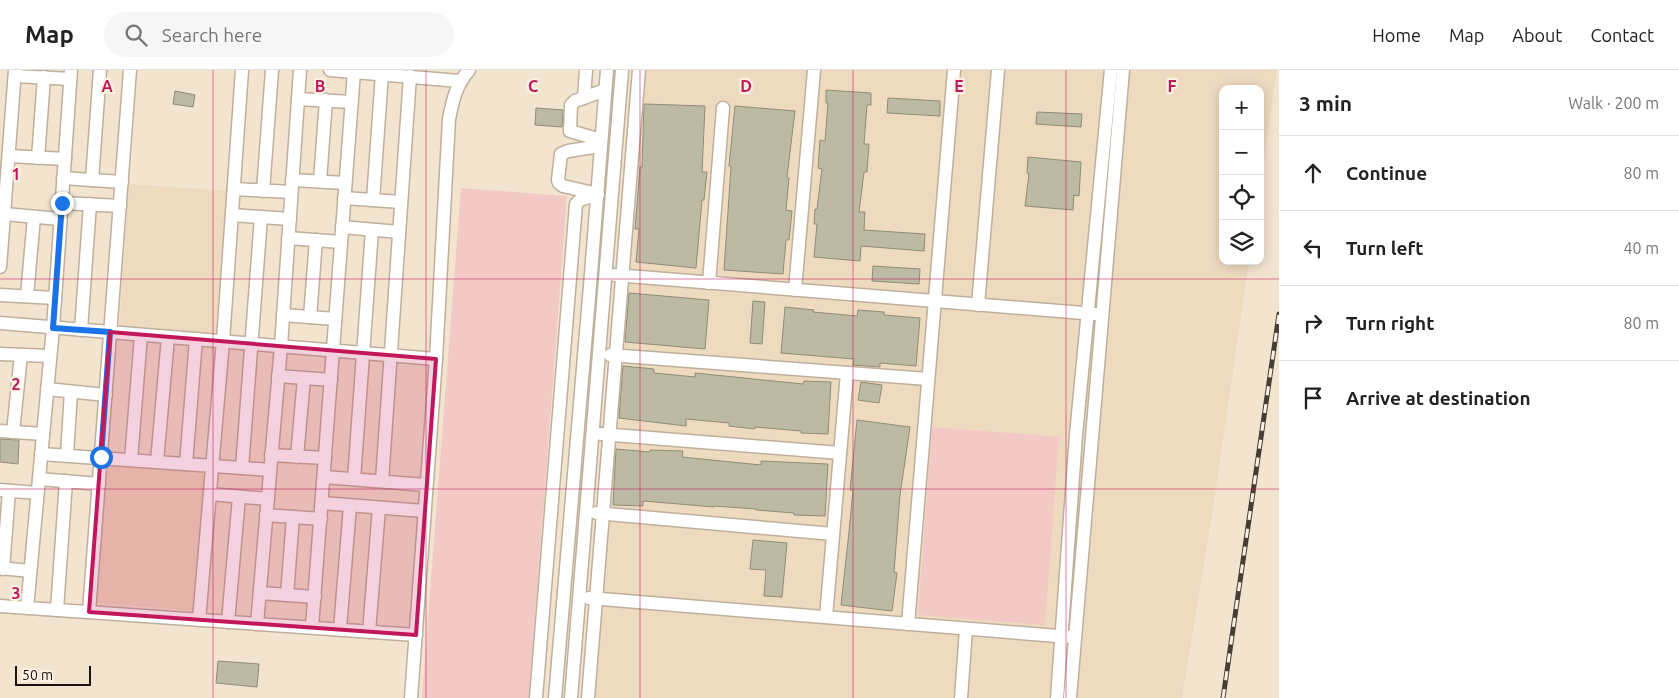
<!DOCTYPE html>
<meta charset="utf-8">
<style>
body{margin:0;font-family:Ubuntu,sans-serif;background:#f6f6f6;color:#222}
.controls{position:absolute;right:15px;top:15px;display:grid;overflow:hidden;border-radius:10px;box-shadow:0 2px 12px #0003}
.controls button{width:45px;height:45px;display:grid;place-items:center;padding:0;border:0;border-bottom:1px solid #e0e0e0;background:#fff;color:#222;font:25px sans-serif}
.scale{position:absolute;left:15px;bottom:12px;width:76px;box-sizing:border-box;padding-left:5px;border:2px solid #17120b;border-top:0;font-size:14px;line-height:18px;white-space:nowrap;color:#17120b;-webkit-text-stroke:4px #fef1e1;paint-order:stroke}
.stop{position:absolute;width:15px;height:15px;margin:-11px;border:4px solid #1a73e8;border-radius:50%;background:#fff}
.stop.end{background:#1a73e8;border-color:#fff;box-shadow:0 1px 5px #0008}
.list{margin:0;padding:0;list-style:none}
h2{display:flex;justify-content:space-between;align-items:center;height:65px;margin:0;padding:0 20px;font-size:21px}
h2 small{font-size:16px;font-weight:400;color:#767676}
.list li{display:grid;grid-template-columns:32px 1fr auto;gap:15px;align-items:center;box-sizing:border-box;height:75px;padding:0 20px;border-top:1px solid #e0e0e0}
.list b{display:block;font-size:19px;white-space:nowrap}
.list em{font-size:16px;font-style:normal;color:#767676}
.icon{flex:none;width:28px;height:28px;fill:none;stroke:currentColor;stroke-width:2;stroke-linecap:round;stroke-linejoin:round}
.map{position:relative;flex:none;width:1279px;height:628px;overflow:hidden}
header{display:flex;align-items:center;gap:30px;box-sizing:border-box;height:70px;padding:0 25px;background:#fff;border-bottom:1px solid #e0e0e0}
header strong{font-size:24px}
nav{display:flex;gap:28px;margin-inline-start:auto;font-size:18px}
.search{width:350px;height:45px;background:#f6f6f6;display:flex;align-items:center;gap:12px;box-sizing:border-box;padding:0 18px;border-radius:28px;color:#767676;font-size:19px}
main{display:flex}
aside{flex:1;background:#fff}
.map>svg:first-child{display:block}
</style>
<header>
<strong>Map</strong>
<div class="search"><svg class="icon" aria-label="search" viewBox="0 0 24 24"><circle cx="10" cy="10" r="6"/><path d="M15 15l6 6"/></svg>Search here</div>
<nav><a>Home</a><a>Map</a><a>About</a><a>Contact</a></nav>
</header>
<main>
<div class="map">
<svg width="1279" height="628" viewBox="0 0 1279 628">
<rect width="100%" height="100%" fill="#f3e4cf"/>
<g fill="#eedabf">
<path d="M641,0H1277L1260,113V19H1223V191H1249L1213,439L1182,628H591Z"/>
<path d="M129,114L230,121L220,266L119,259Z"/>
<path d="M108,391L209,399L198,541L96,533Z"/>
</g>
<g fill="#f2c9c5">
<path d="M461,118L567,126L529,628H422Z"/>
<path d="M932,357L1059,367L1045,555L918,545Z"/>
</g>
<g fill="#bdbaa3" stroke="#8f8c76">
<path d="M826,20L871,23V35H867L864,74H869L867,102H864L859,142H865L864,160L925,164L924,181L861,176L860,191L814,187L817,154H814L815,139H817L822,99L818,98L820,70L825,71L828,33H826Z"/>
<path d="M175,21L195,25L193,37L173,34Z"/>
<path d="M888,28L940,31V46L887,43Z"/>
<path d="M644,34L705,36L702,102H707L704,130H702L696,198L636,192L639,159H635L640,97H642Z"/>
<path d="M735,36L795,41L787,107L789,108L786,140L792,141L789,170H786L783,204L724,200L731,97L729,96Z"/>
<path d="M536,38L563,40L562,57L535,55Z"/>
<path d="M1037,42L1082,44L1081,57L1036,54Z"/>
<path d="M1028,87L1081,92L1079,126L1074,125L1073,140L1025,136L1029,104L1027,103Z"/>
<path d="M873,196L920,199L919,214L872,211Z"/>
<path d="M629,223L709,230L705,279L625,272Z"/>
<path d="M753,231L765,232L762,274L750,273Z"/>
<path d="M785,237L814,240L813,242L857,246L858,240L884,242V245L920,248L916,296L880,293V297L853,295L854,289L781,283Z"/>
<path d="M623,296L654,299V303L695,307V303L803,314L804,311L831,312L828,364L801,363V361L755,357V359L729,356V353L686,349V356L619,348Z"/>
<path d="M861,312L882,315L879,333L858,330Z"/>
<path d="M857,350L910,357L900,425L894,502L897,503L892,541L841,535L849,462L853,420H850Z"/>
<path d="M0,369L19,370L18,394L0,392Z"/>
<path d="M616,379L650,382V380L683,381L682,387L761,395V391L828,394L825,446L794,445V443L756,440V439L714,436V437L643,431V436L613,435Z"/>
<path d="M753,470L787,473L782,527L764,526L766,500L750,499Z"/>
<path d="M218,591L259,594L257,617L216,613Z"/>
</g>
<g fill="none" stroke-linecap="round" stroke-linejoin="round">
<g stroke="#beb09c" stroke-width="15">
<g id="minor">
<path d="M330,0L459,11"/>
<path d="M15,6L70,9"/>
<path d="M584,28L586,0"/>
<path d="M298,29L351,32"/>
<path d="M601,70L570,61L571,35L575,31L605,20"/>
<path d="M9,86L65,89"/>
<path d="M38,88L44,7"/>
<path d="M63,108L122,112"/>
<path d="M92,110L100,0"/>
<path d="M292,110L345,113"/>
<path d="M320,111L326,30"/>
<path d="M234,119L291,122"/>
<path d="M263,121L272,0"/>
<path d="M598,124L563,116L559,113L558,110L561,84L568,81L600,76"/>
<path d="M344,128L401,132"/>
<path d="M373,130L382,4"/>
<path d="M62,133L120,136"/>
<path d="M4,144L60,149"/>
<path d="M232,145L290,149"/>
<path d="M342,157L399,162"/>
<path d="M288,168L341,172"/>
<path d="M0,197L15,0"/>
<path d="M615,205L1096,244"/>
<path d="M709,213L723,38"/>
<path d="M795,220L814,0"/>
<path d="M0,225L55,228"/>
<path d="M27,226L34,147"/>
<path d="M978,235L998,0"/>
<path d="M283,245L335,249"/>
<path d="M310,247L316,170"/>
<path d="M0,253L436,289"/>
<path d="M81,260L90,134"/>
<path d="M0,284L50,286"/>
<path d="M610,285L928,309"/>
<path d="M278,306L331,310"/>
<path d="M47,319L106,325"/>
<path d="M0,361L43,364"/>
<path d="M13,362L21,285"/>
<path d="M601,364L840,383"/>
<path d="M41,384L270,400"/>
<path d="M67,385L71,322"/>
<path d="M271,385L325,388"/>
<path d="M297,387L304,308"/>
<path d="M131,390L141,265"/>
<path d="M157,392L168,267"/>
<path d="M186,394L196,269"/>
<path d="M242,398L261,147"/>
<path d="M324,407L426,415"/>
<path d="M39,409L99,414"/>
<path d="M354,409L372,160"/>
<path d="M382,411L410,6"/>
<path d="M0,420L37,423"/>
<path d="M210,424L268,429"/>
<path d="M322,433L424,441"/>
<path d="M596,443L833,464"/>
<path d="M266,445L321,449"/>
<path d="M0,498L30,501"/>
<path d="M3,499L9,421"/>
<path d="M260,523L315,527"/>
<path d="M287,525L293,447"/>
<path d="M589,528L1070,567"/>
<path d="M0,536L416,565"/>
<path d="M27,538L53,258L71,0"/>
<path d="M57,540L66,411"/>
<path d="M89,542L130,0"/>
<path d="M826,547L847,303"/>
<path d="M199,550L223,271L242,0"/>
<path d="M228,552L239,427"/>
<path d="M257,554L281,276L300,0"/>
<path d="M908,554L954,0"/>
<path d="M312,557L354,2"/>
<path d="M340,559L350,436"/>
<path d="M369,562L379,438"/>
<path d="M411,628L436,289L449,49C453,29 456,15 469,0"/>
<path d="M536,628L576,134L580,130L598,124"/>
<path d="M555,628L591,204L607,0"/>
<path d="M571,628L622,0"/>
<path d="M588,628L639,0"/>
<path d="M961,628L966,559"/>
<path d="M1057,628L1076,365L1111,0"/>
<path d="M1070,628L1123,0"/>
</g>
</g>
<use href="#minor" stroke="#fff" stroke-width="12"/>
<g stroke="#463e34" stroke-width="5">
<path id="rail" d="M1223,628L1279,244"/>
</g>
<use href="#rail" stroke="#fef1e1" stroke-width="3" stroke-dasharray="9" stroke-linecap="butt"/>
</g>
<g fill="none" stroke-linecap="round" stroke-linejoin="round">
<path stroke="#1a73e8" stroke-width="6" d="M62,133L53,258L110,262L101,387"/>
</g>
<path fill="#c2185b" fill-opacity="0.2" stroke="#c2185b" stroke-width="4" stroke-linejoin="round" d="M110,262L436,289L416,565L89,542Z"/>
<path fill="none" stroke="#c2185b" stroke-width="1" stroke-opacity="0.55" d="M213,0V628M426,0V628M640,0V628M853,0V628M1066,0V628M0,209H1279M0,419H1279"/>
<g font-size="16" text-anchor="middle" font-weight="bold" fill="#c2185b" stroke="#fef1e1" stroke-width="4.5" stroke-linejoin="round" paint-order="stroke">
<text x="107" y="22">A</text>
<text x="320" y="22">B</text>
<text x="533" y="22">C</text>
<text x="746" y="22">D</text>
<text x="959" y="22">E</text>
<text x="1172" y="22">F</text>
<text x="16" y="110">1</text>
<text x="16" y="320">2</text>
<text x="16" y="529">3</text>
</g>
</svg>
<div class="controls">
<button>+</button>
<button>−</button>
<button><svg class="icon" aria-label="locate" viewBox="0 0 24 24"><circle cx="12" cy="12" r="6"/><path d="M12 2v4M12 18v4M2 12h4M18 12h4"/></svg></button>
<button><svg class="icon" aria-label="layers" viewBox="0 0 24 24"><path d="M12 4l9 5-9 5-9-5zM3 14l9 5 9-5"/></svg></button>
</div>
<div class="scale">50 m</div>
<div class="stop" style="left:101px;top:387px"></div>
<div class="stop end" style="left:62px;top:133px"></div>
</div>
<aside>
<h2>3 min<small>Walk · 200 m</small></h2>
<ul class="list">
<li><svg class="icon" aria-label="ahead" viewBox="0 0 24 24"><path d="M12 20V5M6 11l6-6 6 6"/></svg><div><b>Continue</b></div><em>80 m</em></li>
<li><svg class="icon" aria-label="left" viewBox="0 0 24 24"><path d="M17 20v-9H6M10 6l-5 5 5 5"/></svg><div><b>Turn left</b></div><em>40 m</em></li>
<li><svg class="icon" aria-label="right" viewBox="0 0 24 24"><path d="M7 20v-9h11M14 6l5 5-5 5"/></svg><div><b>Turn right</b></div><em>80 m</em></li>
<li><svg class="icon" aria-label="arrive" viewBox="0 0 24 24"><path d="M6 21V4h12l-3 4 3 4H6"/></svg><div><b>Arrive at destination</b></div></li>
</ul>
</aside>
</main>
